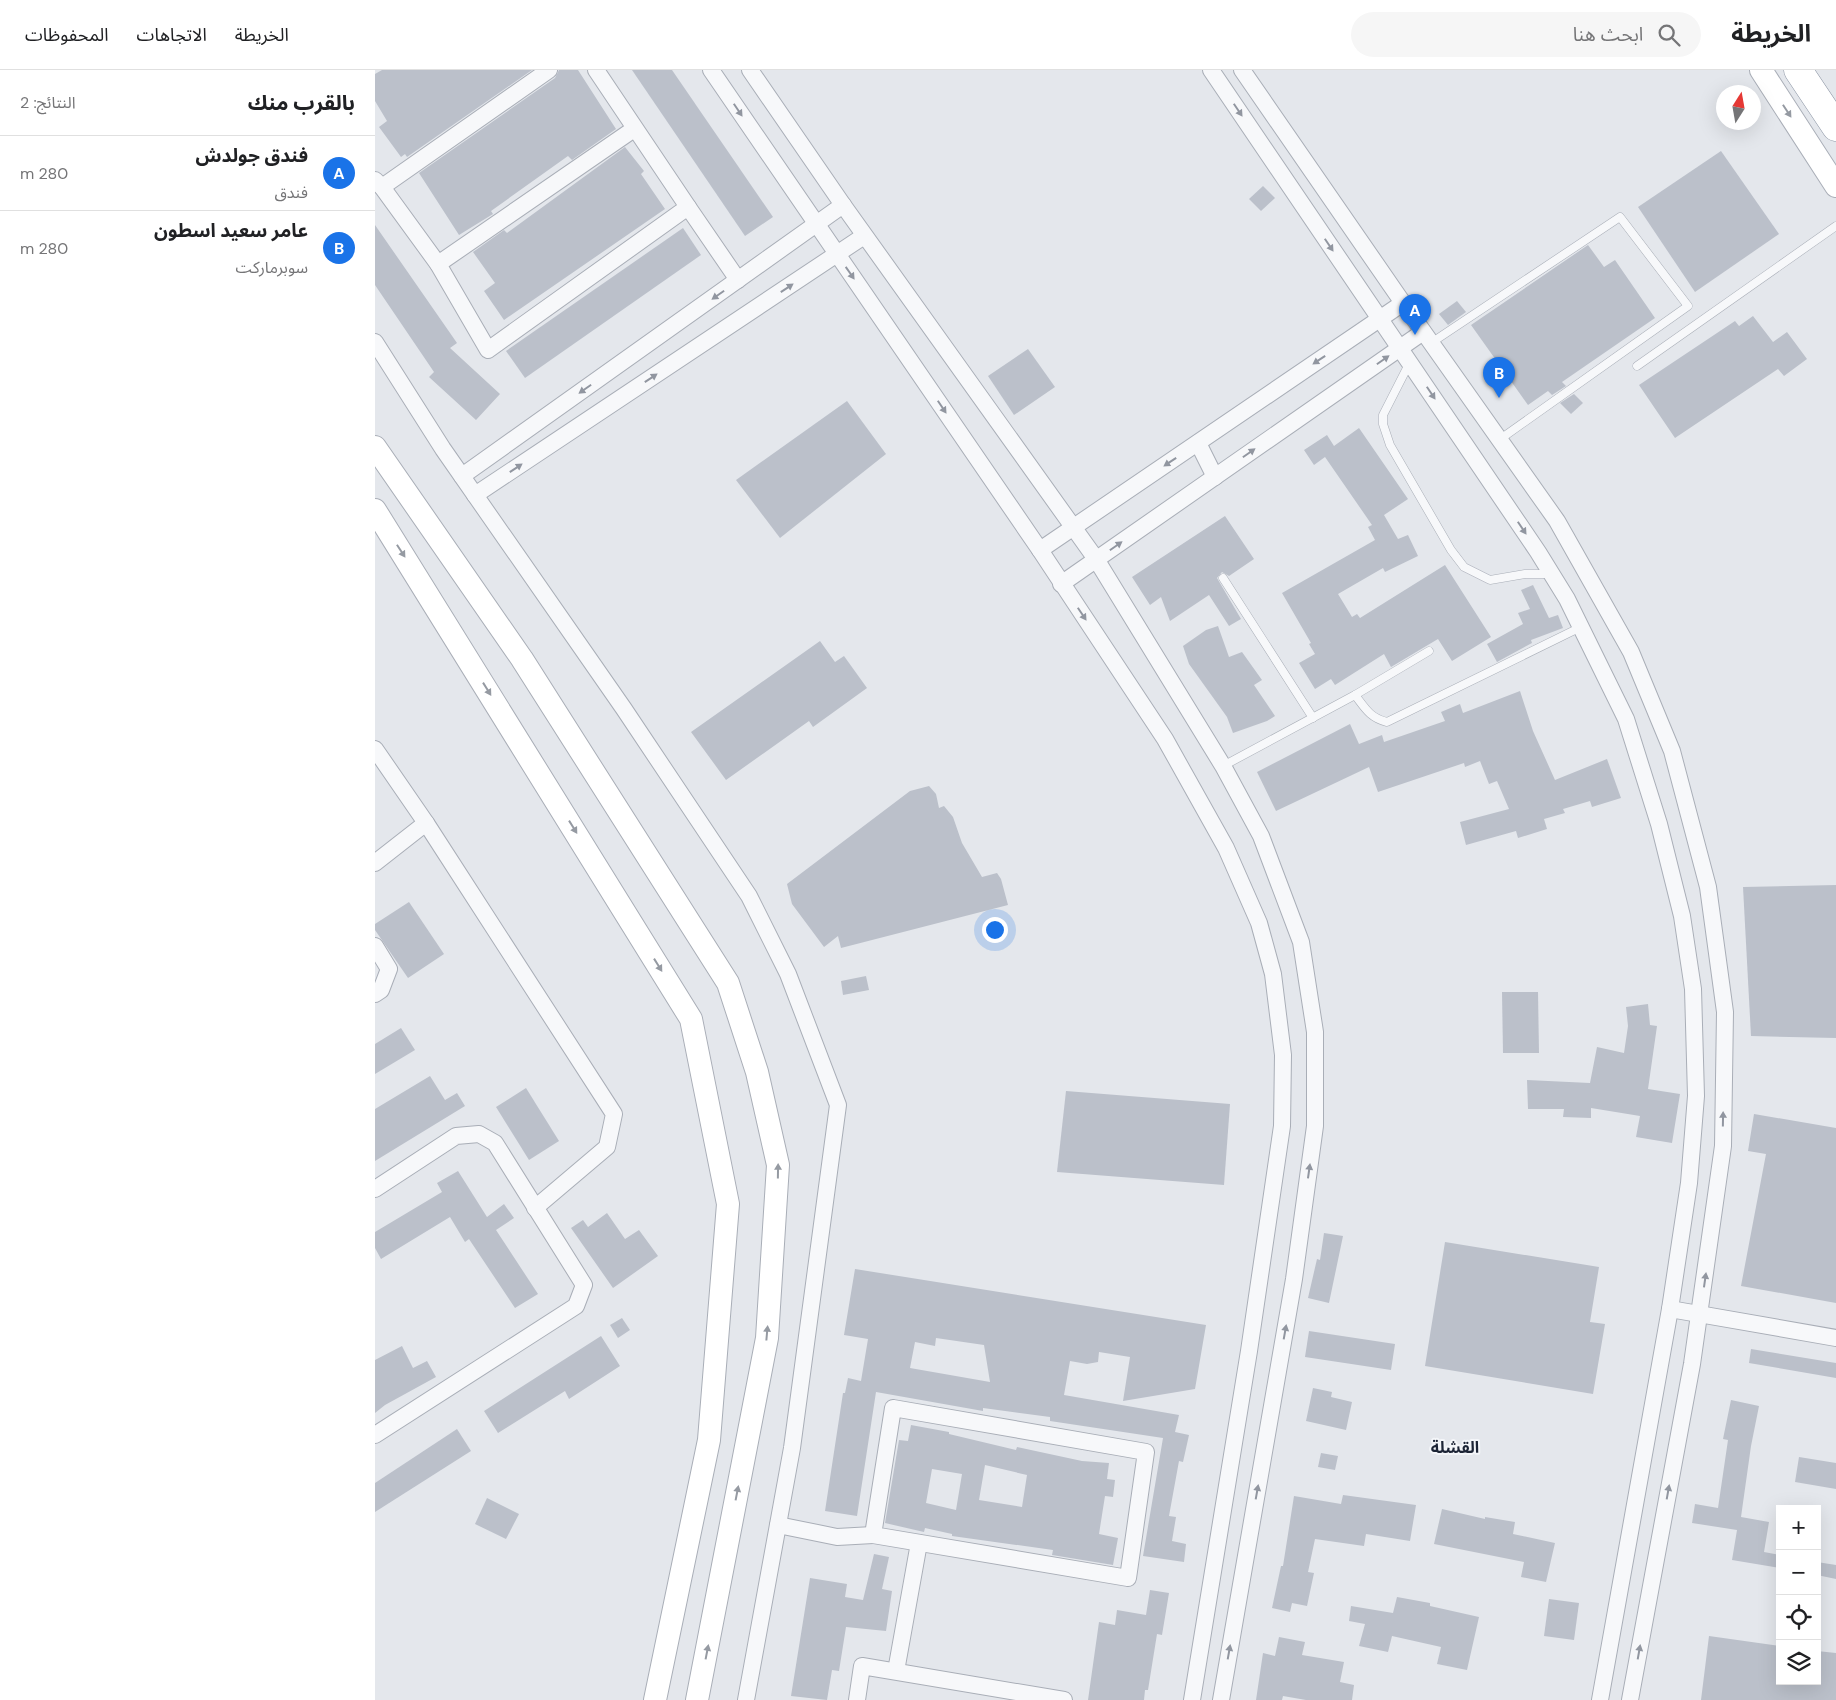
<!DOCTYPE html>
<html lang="ar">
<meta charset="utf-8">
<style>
body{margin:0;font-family:"DM Sans","Noto Sans Arabic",sans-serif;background:#f6f6f6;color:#202124;direction:rtl}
.controls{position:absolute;right:15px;bottom:15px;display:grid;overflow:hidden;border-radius:0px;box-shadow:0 5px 20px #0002}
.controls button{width:45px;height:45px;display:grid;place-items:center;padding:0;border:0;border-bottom:1px solid #e0e0e0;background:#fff;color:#202124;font:25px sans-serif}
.compass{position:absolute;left:1341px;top:15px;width:45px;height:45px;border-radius:50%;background:#fff;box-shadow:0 5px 20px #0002;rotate:11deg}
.you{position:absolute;left:619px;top:859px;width:18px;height:18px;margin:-12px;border:4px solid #fff;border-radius:50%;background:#1a73e8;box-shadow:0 0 0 8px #1a73e833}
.badge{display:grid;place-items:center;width:32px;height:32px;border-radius:50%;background:#1a73e8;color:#fff;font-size:16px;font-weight:700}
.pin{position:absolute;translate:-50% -41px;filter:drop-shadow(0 1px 2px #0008)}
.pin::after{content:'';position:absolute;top:26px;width:18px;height:15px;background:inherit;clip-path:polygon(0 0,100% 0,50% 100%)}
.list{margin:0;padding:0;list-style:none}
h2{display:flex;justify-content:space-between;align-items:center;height:65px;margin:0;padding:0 20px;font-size:21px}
h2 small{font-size:16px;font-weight:400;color:#757577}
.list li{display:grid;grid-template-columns:32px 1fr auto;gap:15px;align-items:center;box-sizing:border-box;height:75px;padding:0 20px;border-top:1px solid #e0e0e0}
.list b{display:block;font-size:19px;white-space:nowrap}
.list p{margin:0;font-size:16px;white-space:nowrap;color:#757577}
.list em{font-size:16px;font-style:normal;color:#757577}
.icon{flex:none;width:28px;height:28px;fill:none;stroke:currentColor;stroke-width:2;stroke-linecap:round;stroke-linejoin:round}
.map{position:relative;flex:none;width:1461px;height:1630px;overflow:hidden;direction:ltr}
header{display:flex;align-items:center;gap:30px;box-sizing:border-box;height:70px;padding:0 25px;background:#fff;border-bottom:1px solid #e0e0e0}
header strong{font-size:24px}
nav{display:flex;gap:28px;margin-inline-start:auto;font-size:18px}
.search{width:350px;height:45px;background:#f6f6f6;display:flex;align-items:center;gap:12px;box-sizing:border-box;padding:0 18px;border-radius:28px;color:#757577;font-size:19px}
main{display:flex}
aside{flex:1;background:#fff}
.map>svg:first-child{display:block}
</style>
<header>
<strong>الخريطة</strong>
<div class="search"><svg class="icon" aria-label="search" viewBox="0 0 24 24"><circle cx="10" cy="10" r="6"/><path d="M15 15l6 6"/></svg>ابحث هنا</div>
<nav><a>الخريطة</a><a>الاتجاهات</a><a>المحفوظات</a></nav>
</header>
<main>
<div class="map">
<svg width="1461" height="1630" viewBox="0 0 1461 1630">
<rect width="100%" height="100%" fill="#e4e7ec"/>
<g fill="#bbc0ca" fill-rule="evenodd">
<path d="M7,0H157L32,87L30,84L26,87L4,57L12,51L0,31V4Z"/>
<path d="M184,0H203L241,59L197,90L193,86L116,141L118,144L84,165L44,103L180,8Z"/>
<path d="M257,0H297L398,147L370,166Z"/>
<path d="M250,77L269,101L266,104L290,139L129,250L109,221L120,213L98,182L129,160L132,163Z"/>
<path d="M1346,81L1404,164L1320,222L1263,137Z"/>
<path d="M888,116L900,128L886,141L874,129Z"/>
<path d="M0,155L82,273L75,278L125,324L101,350L54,307L59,302L0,215Z"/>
<path d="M308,158L326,185L150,308L131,281Z"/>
<path d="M1213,175L1229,197L1240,190L1280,248L1187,312L1191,316L1177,325L1173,321L1153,335L1096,255Z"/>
<path d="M1082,231L1091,242L1073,255L1064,244Z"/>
<path d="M1378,246L1398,272L1412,262L1432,289L1409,306L1403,299L1300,368L1264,315L1360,251L1364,256Z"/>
<path d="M653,279L680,317L639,345L613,306Z"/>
<path d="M1199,324L1208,333L1196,344L1185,333Z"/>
<path d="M472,331L511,384L405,468L361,410Z"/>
<path d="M984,358L1033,429L1009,445L1023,469L1033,465L1043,486L1010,502L1008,498L963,524L977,547L982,544L985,548L1070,495L1116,567L1077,591L1063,569L1016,597L1009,584L960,615L956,609L940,619L924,593L940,584L934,574L936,573L907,523L1000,470L993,457L997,455L950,387L939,395L929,380L952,365L959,376Z"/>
<path d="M850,446L879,489L854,506L847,502L842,508L866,549L854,556L834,525L795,551L786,527L775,535L757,507Z"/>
<path d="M1158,515L1174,548L1183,545L1188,558L1156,570L1157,573L1122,592L1112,574L1148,554L1143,543L1155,539L1146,520Z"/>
<path d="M843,556L854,587L867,582L887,610L879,615L900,646L892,651L858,663L852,647L814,594L808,576L831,560Z"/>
<path d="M445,571L460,592L469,586L492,618L438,657L434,651L351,710L316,662Z"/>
<path d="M1145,621L1158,661L1180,710L1232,689L1246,728L1217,737L1215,731L1188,739L1190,743L1169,749L1172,759L1143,768L1141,761L1091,775L1085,752L1134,739L1122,711L1114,714L1105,691L1090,697L1089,693L1003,722L994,697L901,741L882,702L975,654L984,674L1007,665L1009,672L1070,651L1066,642L1085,634L1088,643Z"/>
<path d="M554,716L561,724L564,738L569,736L578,747L587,773L607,807L622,803L626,809L633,835L466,878L463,866L449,877L417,834L412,814L535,721Z"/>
<path d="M1461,815V968L1376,966L1368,817Z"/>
<path d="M34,832L69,884L33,908L0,860V854Z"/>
<path d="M491,906L494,920L468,925L466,911Z"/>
<path d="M1127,922H1163L1164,983H1128Z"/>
<path d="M1273,934L1275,955L1282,956L1273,1019L1305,1024L1297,1073L1261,1067L1265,1046L1216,1038V1048L1188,1047L1189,1039H1153L1152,1010L1215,1013L1222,977L1249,983L1253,956L1251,937Z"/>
<path d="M26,958L40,980L0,1004V974Z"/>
<path d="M55,1006L70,1030L82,1023L90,1036L0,1091V1039Z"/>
<path d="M151,1018L184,1071L154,1090L121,1037Z"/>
<path d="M691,1021L855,1034L849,1115L682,1102Z"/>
<path d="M1379,1044L1461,1058V1233L1366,1216L1391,1084L1373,1081Z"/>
<path d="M83,1101L112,1147L129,1134L139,1148L121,1160L163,1224L140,1238L94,1169L90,1172L75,1147L6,1189L0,1178V1162L67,1122L62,1113Z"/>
<path d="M232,1143L250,1169L264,1160L283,1186L238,1218L196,1158L208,1150L213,1157Z"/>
<path d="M949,1163L968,1166L954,1233L933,1228L942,1189L945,1190Z"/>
<path d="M1070,1172L1224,1197L1215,1252L1230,1254L1218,1324L1050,1296Z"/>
<path d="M480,1199L831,1255L820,1319L748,1331L755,1287L724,1282L723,1292L712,1294L695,1291L689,1325L804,1345L800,1362L814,1365L808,1392L804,1391L794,1446L801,1447L797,1471L811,1474L809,1492L768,1486L788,1368L675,1351V1347L608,1338V1341L501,1322L482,1446L450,1441L468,1323H470L473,1308L486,1311L493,1269L469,1265ZM561,1268L609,1275L615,1312L535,1298L540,1272L560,1276Z"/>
<path d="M247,1248L255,1260L243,1268L235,1255Z"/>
<path d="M934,1261L1020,1274L1016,1300L930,1287Z"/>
<path d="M226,1266L245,1296L194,1329L190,1321L123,1363L109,1341Z"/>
<path d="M27,1276L38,1298L52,1291L61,1307L10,1335L0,1343V1290Z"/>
<path d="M1376,1279L1461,1293V1308L1374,1293Z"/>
<path d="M938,1318L957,1322L956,1327L977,1332L971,1360L931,1351Z"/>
<path d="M1356,1330L1384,1336L1376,1376L1366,1447L1394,1452L1389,1482L1405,1485V1498L1357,1490L1362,1460L1317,1453L1320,1434L1343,1438L1353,1370L1348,1369Z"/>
<path d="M536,1355L574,1362V1364L641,1380L642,1377L707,1391L734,1393L732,1409L740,1410L738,1427L730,1426L724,1464L743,1468L738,1495L677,1485L678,1480L577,1466V1464L550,1458L549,1462L510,1453L524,1370L533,1371ZM610,1395L652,1405L647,1437L604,1430ZM557,1399L587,1404L581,1440L551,1433Z"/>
<path d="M82,1359L96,1381L0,1442V1413Z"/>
<path d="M946,1383L963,1386L960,1400L943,1397Z"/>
<path d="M1424,1387L1461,1393V1419L1420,1412Z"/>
<path d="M968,1425L1041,1435L1035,1471L991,1464L989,1476L940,1469L933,1502L939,1503L932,1536L917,1533L915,1542L897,1538L906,1496H908L919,1426L966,1434Z"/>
<path d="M112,1428L144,1444L131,1469L100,1454Z"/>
<path d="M1067,1439L1110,1449V1447L1140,1452L1138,1464L1180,1473L1171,1512L1146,1507L1149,1492L1059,1474Z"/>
<path d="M499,1484L514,1487L507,1519L517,1521L511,1561L471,1557L464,1601L457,1600L452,1630L416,1626L435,1508L472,1514L470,1527L488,1530Z"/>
<path d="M1442,1492L1461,1495V1509L1442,1505Z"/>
<path d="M775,1520L794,1523L787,1565L782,1564L773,1620H770L769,1630H713L724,1552L740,1555L742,1540L771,1545Z"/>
<path d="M1022,1527L1055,1533V1536L1104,1547L1092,1600L1062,1594L1066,1577L1017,1566L1013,1582L984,1576L990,1554L974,1551L976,1536L1018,1543Z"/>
<path d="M1174,1529L1204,1533L1199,1570L1169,1566Z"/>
<path d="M1334,1566L1405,1576V1611H1442V1581L1461,1583V1630H1326Z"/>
<path d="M904,1567L930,1572L927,1585L969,1592L965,1612L979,1615L977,1630H931L908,1626L907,1630H881L888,1583L900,1586Z"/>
</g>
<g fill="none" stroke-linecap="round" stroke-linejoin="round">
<g stroke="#a9aeb7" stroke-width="9">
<g id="lane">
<path d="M1056,273L1245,147L1313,236L1124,370"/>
<path d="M1034,294L1008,345V354L1015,375L1076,480L1089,497L1115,510L1150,504H1175"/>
<path d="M1262,296L1461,156"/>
<path d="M848,508L938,648"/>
<path d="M980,625C990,638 995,648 1012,652L1206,557"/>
<path d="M848,696L980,625L1054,581"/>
</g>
</g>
<g stroke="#a9aeb7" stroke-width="18">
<g id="street">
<path d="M336,0L665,480L790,669L851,778L884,853L898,904L908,985L907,1056L874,1281L817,1630"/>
<path d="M375,0L468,135L721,489L848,696L886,766L926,872L940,962V1056L919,1209L846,1630"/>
<path d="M836,0L1163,482L1192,529L1251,649L1284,754L1307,846L1318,919L1321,1026L1314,1113L1295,1239L1225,1630"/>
<path d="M867,0L1028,233L1182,451L1256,582L1297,681L1333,817L1350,942L1348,1076L1317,1294L1255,1630"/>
<path d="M0,110L7,117L174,0"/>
<path d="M7,117L63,194L113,280L313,137L221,0"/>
<path d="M313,137L363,210"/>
<path d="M63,194L259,59"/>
<path d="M0,272L68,379L249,639L374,826L413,904L463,1035L417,1378L371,1630"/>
<path d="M823,373L840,407"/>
<path d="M87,406L468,135"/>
<path d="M100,425L489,166"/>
<path d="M665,480L1028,233"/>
<path d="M686,514L1048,262"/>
<path d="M0,679L51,753L239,1044L232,1077L160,1138"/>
<path d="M0,793L51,753"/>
<path d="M0,876L14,899L6,920L0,924"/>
<path d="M0,1119L81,1066L104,1064L120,1073L209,1215L201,1236L0,1365"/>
<path d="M1295,1239L1461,1268"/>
<path d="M518,1338L771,1382L753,1508L498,1465Z"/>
<path d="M403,1455L462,1467L498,1465"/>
<path d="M521,1601L544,1473"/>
<path d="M482,1630L487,1596L689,1630"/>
</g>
</g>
<g stroke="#a9aeb7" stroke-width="24">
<g id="secondary">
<path d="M1386,0L1461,116"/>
<path d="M0,377L147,589L353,913L382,1002L403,1095L392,1268L322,1630"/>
<path d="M0,440L316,949L353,1134L334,1370L280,1630"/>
</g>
</g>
<g stroke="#8b94a3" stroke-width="29">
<path id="highway" d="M1423,0L1461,57"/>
</g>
<use href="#lane" stroke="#f7f8fa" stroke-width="8"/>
<use href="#street" stroke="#f7f8fa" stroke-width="16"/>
<use href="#secondary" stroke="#fff" stroke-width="22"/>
<use href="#highway" stroke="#fff" stroke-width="28"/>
</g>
<defs><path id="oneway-solid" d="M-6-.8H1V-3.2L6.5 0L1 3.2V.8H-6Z" transform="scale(1.25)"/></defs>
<g fill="#9196a0">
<use href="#oneway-solid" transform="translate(363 40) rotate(56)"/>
<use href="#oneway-solid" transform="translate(863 40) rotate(56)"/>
<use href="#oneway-solid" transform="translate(954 175) rotate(56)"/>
<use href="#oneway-solid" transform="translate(475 203) rotate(55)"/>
<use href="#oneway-solid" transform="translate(412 218) rotate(-34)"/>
<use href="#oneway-solid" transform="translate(343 225) rotate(145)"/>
<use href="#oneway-solid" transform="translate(944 290) rotate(146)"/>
<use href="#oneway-solid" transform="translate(1008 290) rotate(-35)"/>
<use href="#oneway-solid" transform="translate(276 308) rotate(-34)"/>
<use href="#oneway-solid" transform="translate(210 319) rotate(145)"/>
<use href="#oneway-solid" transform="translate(1056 323) rotate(56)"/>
<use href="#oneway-solid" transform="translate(567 337) rotate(56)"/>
<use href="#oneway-solid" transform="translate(874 383) rotate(-35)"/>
<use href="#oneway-solid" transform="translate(795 392) rotate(146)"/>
<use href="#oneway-solid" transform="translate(141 398) rotate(-34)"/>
<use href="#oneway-solid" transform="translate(1147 458) rotate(56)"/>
<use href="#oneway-solid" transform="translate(741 476) rotate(-35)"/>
<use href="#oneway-solid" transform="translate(707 544) rotate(56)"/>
<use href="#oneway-solid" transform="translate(1348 1049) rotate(-89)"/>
<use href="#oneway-solid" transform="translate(934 1101) rotate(-82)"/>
<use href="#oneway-solid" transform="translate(1330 1210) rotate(-82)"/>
<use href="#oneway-solid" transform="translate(910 1262) rotate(-80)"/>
<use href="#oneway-solid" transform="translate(882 1422) rotate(-80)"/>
<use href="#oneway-solid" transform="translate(1293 1422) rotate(-80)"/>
<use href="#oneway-solid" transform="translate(854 1582) rotate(-80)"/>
<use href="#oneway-solid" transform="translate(1264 1582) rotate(-80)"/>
</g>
<g fill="#959aa2">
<use href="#oneway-solid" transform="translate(1412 41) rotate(57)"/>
<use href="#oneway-solid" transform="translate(26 481) rotate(57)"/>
<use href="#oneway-solid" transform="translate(112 619) rotate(58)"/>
<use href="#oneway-solid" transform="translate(198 757) rotate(58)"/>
<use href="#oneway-solid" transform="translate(283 895) rotate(58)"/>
<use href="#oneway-solid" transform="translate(403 1101) rotate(-89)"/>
<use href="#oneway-solid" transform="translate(392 1263) rotate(-85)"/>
<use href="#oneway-solid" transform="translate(362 1423) rotate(-79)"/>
<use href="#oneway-solid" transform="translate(332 1582) rotate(-79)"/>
</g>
<g text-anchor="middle" stroke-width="4" stroke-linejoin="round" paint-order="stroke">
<g font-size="16" font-weight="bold" fill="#1d2536" stroke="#f4f6f9">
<text x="1080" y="1383">القشلة</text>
</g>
</g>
</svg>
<div class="controls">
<button>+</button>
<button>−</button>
<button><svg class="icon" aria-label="locate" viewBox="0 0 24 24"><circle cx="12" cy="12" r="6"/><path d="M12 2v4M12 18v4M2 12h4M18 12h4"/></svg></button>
<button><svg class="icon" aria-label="layers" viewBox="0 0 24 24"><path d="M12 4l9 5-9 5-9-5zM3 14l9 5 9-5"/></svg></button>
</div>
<svg class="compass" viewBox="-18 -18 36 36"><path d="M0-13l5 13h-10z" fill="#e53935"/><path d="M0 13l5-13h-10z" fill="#757577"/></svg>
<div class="you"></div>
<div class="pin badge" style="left:1040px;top:265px">A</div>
<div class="pin badge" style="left:1124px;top:328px">B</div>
</div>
<aside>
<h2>بالقرب منك<small>النتائج: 2</small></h2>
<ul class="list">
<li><span class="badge">A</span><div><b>فندق جولدش</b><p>فندق</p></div><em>280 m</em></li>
<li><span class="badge">B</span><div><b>عامر سعيد اسطون</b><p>سوبرماركت</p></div><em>280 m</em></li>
</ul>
</aside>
</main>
